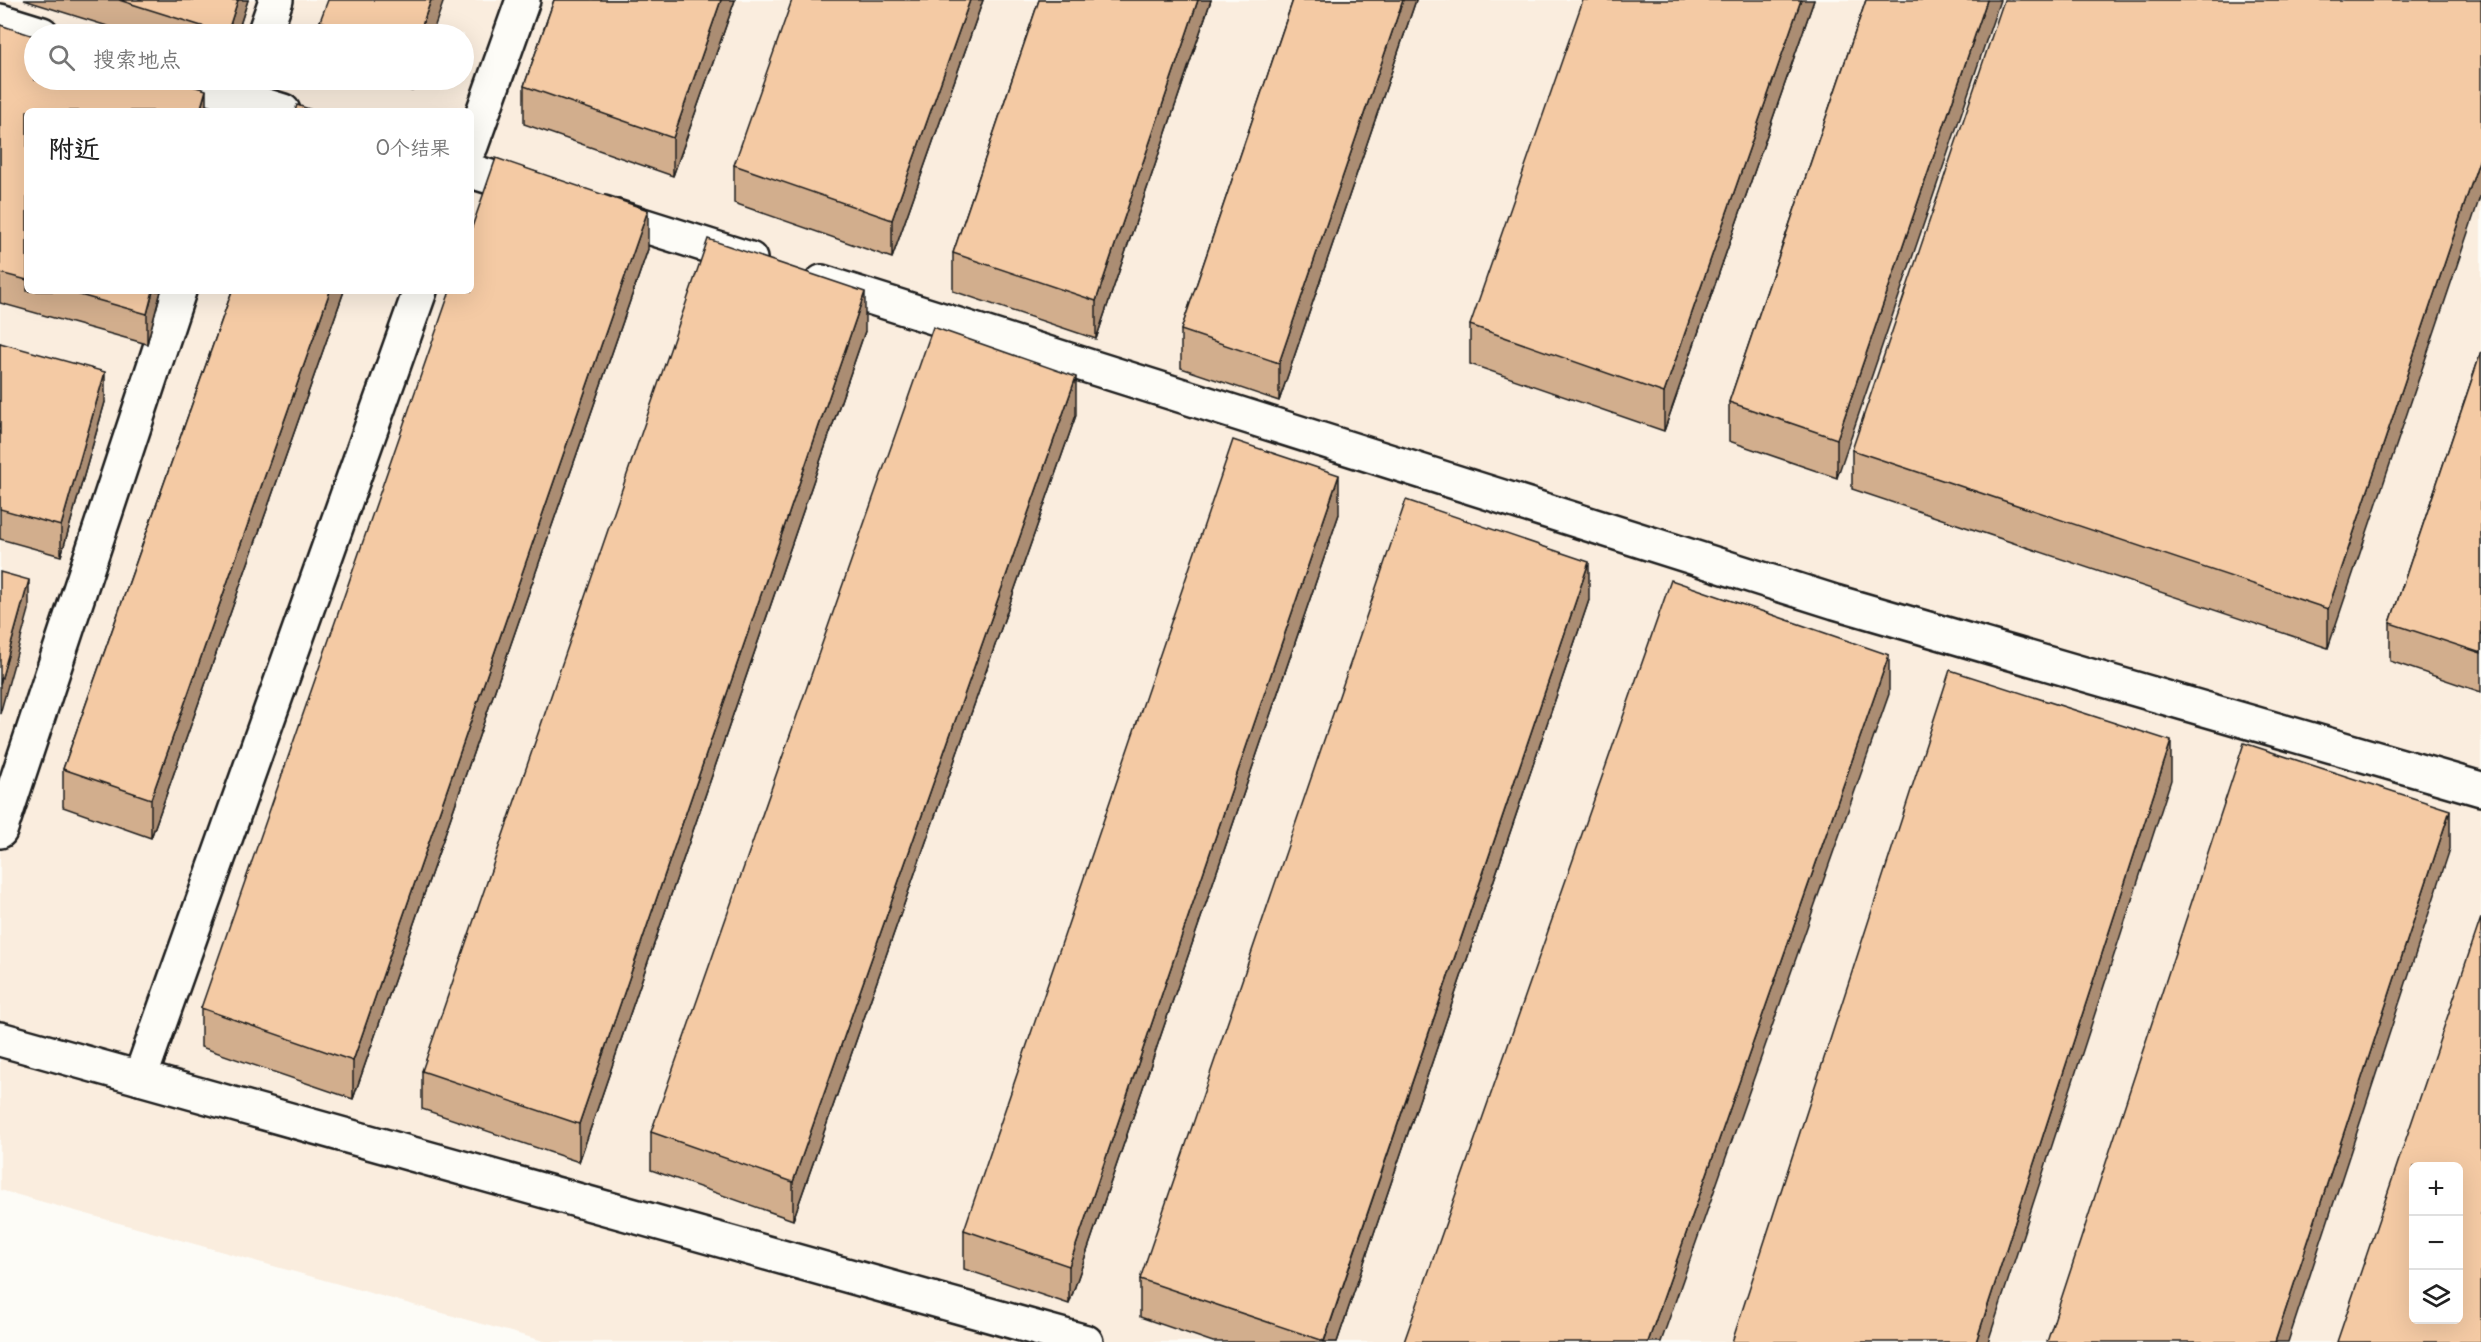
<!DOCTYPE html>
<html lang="zh">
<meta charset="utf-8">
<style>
body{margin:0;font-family:"Playpen Sans","LXGW WenKai TC",sans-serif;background:#f2f2f2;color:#222}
.controls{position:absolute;right:18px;bottom:18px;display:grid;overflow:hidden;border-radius:9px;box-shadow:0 6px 24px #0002}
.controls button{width:54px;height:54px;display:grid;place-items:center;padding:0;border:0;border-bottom:2px solid #e0e0e0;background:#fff;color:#222;font:30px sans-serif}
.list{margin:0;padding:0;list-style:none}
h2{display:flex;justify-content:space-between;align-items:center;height:78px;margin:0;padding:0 24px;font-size:26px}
h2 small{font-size:20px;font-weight:400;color:#767676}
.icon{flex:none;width:33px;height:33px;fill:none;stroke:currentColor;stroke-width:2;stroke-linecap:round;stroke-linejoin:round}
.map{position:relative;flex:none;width:2481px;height:1342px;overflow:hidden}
.search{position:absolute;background:#fff;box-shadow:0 6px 24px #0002;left:24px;top:24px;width:450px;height:66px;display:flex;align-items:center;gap:15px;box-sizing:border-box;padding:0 21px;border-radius:33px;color:#767676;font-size:22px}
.panel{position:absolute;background:#fff;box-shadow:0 6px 24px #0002;left:24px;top:108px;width:450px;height:186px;border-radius:9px}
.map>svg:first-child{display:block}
</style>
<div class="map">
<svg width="2481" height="1342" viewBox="0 0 2481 1342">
<rect width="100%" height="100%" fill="#fdfcf7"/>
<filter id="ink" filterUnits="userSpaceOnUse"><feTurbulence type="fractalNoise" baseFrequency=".0167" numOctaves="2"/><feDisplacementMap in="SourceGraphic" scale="12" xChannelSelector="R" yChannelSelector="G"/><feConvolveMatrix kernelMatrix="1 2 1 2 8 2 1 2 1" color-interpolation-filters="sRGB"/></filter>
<g filter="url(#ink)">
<path fill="#faedde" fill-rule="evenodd" d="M0,0H2481V1342H547L0,1190ZM34,34H464V80H34ZM27,111H471V291H27ZM2414,1166H2458V1320H2414Z"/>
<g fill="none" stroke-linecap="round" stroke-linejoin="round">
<g stroke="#1c1c1c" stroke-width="38">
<g id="minor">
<path d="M0,21L42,34"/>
<path d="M264,34L276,0"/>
<path d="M184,80L283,111"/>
<path d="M471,146L523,0"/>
<path d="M471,171L532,190"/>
<path d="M604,213L750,259"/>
<path d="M822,282L1835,602L2481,789"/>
<path d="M0,831L179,291"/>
<path d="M0,1039L1086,1342"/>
<path d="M140,1078L420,291"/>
</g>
</g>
<use href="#minor" stroke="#fdfcf7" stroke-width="33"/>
</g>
<g fill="#d2ae8d" stroke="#1c1c1c" stroke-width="1.5">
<path d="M24,0H248L237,34H133Z"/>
<path d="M554,0H735L673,176L524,124V86Z"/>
<path d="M983,0L892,258L734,203V165Z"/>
<path d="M1039,0H1211L1096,339L953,291V253Z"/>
<path d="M1293,0H1416L1279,401L1181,368V330Z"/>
<path d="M1814,0L1664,431L1470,364V325Z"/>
<path d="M1866,0L1837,478L1729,441V402Z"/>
<path d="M2481,0L2328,648L1852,489V450Z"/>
<path d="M320,21L432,34H320Z"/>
<path d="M0,25L206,111H27V291H161L147,344L0,303Z"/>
<path d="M378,80H416L412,91Z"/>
<path d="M648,249L353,1099L201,1047V1008Z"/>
<path d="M232,291H344L151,838L63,807V769Z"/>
<path d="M865,331L579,1162L422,1109V1071Z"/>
<path d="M0,343L105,402L61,556L0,539Z"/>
<path d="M2481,352V692L2390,661V623Z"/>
<path d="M1076,415L793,1220L651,1170V1132Z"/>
<path d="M1339,514L1069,1304L964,1269V1230Z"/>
<path d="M1589,600L1337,1342H1213L1140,1317V1279Z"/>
</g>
<g fill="#ab8d73" stroke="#1c1c1c" stroke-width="1.5">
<path d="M238,0H248L237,34H227Z"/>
<path d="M431,0H444L432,34H419Z"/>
<path d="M721,0H735L673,176V138Z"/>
<path d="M970,0H983L892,258V220Z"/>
<path d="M1198,0H1211L1096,339V301Z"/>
<path d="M1403,0H1416L1279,401V363Z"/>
<path d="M1801,0H1814L1664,431V393Z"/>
<path d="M1987,0H2000L1837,478V439Z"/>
<path d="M412,80H416L412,91Z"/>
<path d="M206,90V111H200Z"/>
<path d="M2481,155V194L2328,648V609Z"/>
<path d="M648,210V249L353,1099V1061Z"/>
<path d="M153,291H161L147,344V314Z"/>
<path d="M330,291H344L151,838V799Z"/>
<path d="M865,292V331L579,1162V1124Z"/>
<path d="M105,372V402L61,556V526Z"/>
<path d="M1076,377V415L793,1220V1182Z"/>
<path d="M1339,475V514L1069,1304V1266Z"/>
<path d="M1589,562V600L1337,1342H1324Z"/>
<path d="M29,580V610L0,714V684Z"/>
<path d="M1889,655V694L1661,1342H1648Z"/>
<path d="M2171,741V780L1988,1342H1976Z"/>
<path d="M2450,810V849L2288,1342H2275Z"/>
</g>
<g fill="#f4caa4" stroke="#1c1c1c" stroke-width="1.5" fill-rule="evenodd">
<path d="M119,0H238L227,34Z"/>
<path d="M328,0H431L419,34H359L320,21Z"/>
<path d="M554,0H721L673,138L524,86Z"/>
<path d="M792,0H970L892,220L734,165Z"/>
<path d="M1039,0H1198L1096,301L953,253Z"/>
<path d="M1293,0H1403L1279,363L1181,330Z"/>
<path d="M1583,0H1801L1664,393L1470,325Z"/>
<path d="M1866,0H1987L1837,439L1729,402Z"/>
<path d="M2004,0H2481V155L2328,609L1852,450Z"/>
<path d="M0,25L34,36V80H173L206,90L200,111H27V280L0,273Z"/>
<path d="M297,105L315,111H295Z"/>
<path d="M496,158L648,210L353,1061L201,1008L450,291H471V230Z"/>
<path d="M708,239L865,292L579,1124L422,1071Z"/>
<path d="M66,291H153L147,314Z"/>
<path d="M232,291H330L151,799L63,769Z"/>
<path d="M933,327L1076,377L793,1182L651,1132Z"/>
<path d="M0,343L105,372L61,526L0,509Z"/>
<path d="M2481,352V653L2390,623Z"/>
<path d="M1233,440L1339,475L1069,1266L964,1230Z"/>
<path d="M1406,500L1589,562L1324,1341L1140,1279Z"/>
<path d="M0,572L29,580L0,684Z"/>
<path d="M1671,580L1889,655L1648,1342H1404Z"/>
<path d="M1950,670L2171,741L1976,1342H1732Z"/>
<path d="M2244,743L2450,810L2275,1342H2047Z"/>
<path d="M2481,918V1342H2337ZM2414,1167H2458V1320H2414Z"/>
</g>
</g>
</svg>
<div class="controls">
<button>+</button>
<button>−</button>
<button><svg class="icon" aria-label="layers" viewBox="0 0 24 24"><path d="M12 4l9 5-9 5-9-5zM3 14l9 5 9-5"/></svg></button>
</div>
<div class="search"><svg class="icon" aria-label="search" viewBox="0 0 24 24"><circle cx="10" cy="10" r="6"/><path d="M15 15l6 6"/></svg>搜索地点</div>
<section class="panel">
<h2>附近<small>0个结果</small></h2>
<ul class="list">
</ul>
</section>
</div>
